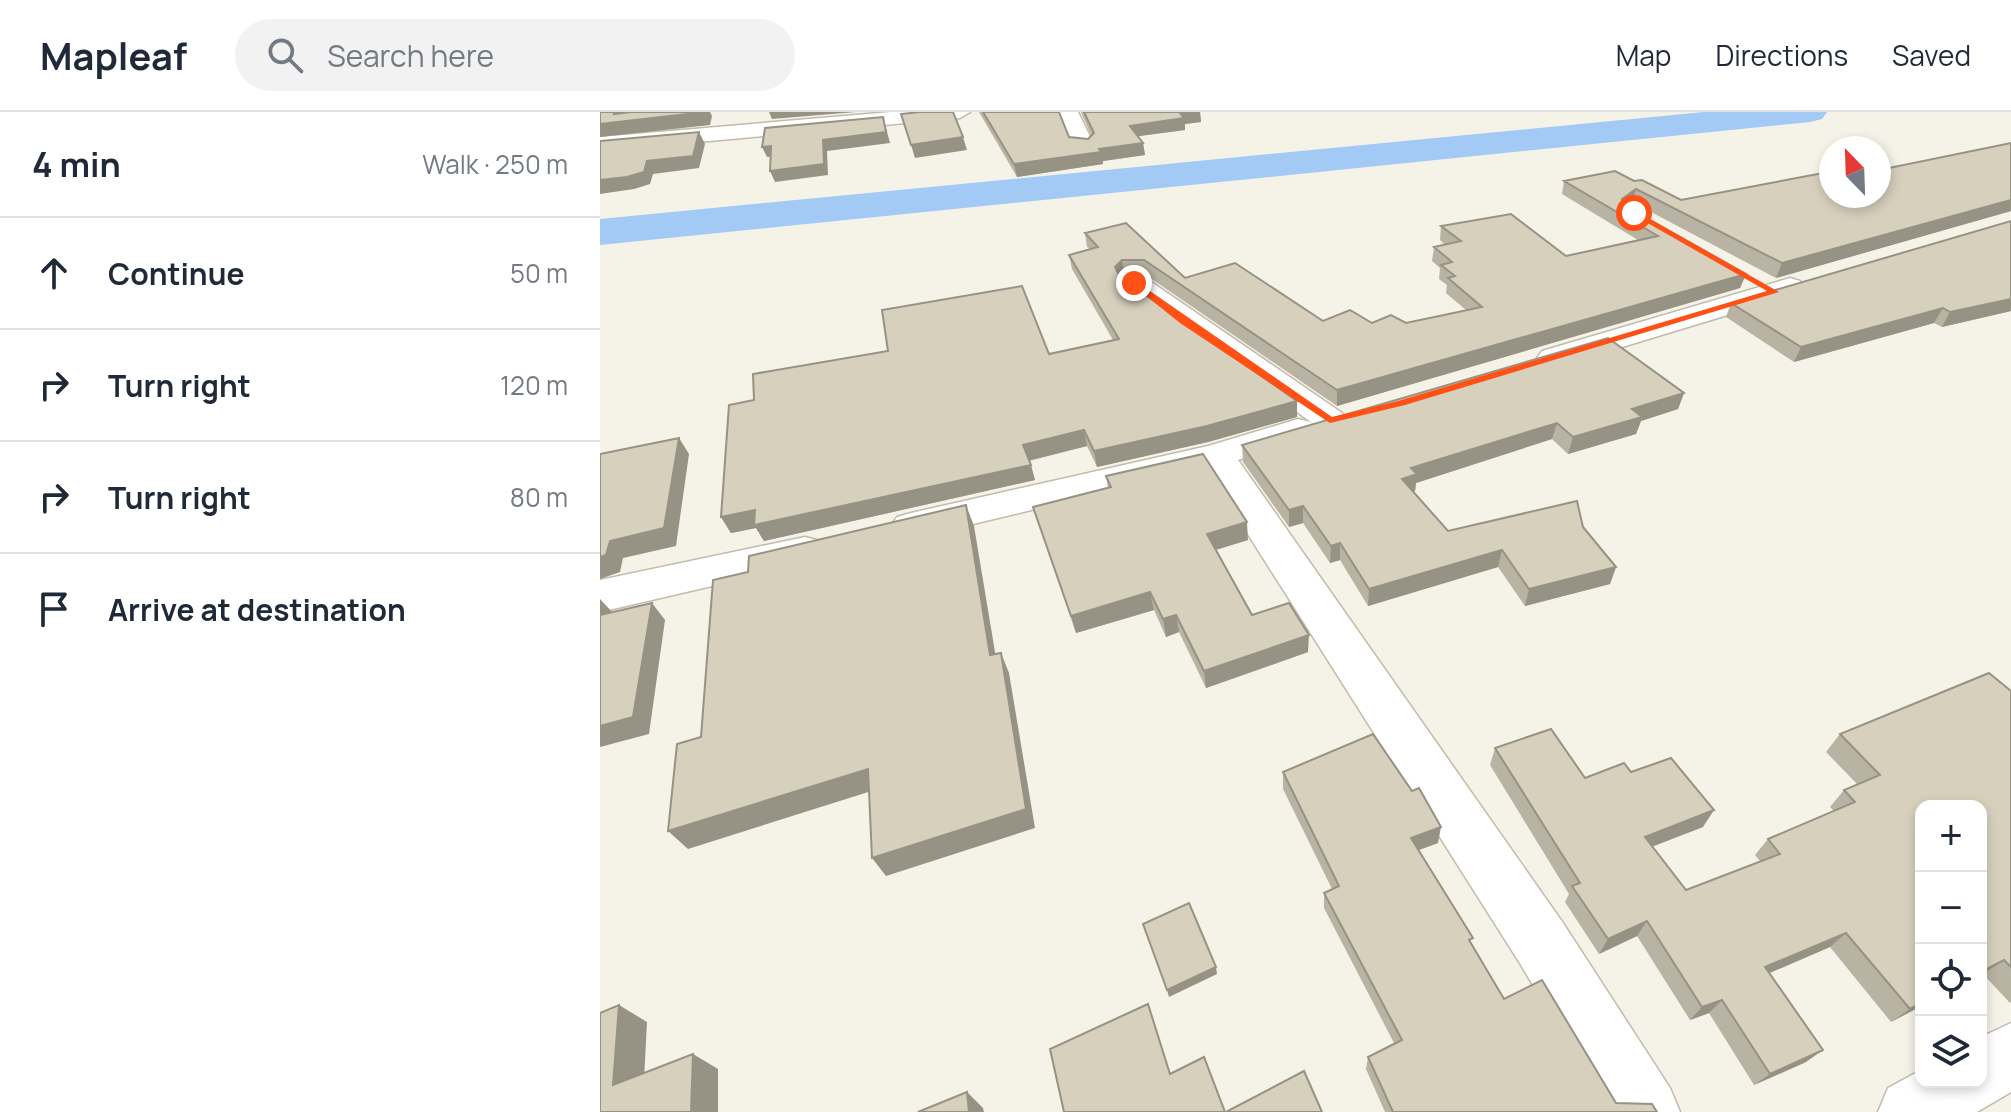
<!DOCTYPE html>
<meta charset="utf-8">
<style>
body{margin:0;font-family:Manrope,sans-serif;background:#f2f2f3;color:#1f2937}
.controls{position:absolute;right:24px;bottom:24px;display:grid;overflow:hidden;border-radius:16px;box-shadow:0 4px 12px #0003}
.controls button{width:72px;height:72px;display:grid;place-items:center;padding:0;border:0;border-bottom:2px solid #e0e1e3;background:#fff;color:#1f2937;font:40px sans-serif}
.compass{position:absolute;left:1219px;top:24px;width:72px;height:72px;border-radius:50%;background:#fff;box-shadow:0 4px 12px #0003;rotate:337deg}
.stop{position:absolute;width:24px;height:24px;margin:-18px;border:6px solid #ff5015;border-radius:50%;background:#fff}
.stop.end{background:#ff5015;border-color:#fff;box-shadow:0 2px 8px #0008}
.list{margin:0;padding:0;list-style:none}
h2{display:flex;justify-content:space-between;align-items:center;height:104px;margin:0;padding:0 32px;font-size:34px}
h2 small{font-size:26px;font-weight:400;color:#747a83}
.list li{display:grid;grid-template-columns:52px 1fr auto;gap:24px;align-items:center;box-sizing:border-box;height:112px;padding:0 32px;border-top:2px solid #e0e1e3}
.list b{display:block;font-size:30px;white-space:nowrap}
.list em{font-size:26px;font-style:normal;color:#747a83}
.icon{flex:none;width:44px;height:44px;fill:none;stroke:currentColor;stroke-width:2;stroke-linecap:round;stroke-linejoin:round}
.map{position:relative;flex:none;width:1411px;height:1000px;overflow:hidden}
header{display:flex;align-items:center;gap:48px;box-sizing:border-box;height:112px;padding:0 40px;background:#fff;border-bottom:2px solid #e0e1e3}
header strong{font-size:38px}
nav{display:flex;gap:44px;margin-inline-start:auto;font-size:28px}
.search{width:560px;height:72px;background:#f2f2f3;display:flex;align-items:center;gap:20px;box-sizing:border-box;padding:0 28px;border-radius:44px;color:#747a83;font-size:30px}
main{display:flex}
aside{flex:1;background:#fff}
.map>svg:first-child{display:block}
</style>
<header>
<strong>Mapleaf</strong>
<div class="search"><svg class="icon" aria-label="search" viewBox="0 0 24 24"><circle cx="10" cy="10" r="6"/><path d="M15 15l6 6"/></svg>Search here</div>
<nav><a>Map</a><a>Directions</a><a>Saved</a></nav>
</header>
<main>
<aside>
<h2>4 min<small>Walk · 250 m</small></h2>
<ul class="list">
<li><svg class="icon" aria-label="ahead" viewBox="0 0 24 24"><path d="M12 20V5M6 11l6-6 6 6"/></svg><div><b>Continue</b></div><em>50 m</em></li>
<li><svg class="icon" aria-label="right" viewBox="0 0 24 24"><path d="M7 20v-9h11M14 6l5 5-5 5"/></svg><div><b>Turn right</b></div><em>120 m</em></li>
<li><svg class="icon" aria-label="right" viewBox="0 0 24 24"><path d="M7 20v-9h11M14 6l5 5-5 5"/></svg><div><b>Turn right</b></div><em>80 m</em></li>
<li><svg class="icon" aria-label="arrive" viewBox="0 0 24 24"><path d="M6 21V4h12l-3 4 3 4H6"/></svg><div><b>Arrive at destination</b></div></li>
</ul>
</aside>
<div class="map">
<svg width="1411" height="1000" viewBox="0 0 1411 1000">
<rect width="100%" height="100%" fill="#f5f2e8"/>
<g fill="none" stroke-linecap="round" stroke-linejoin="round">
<path fill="#a3caf4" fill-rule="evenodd" d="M1104,0H1227L1222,7L1210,10L0,133V107Z"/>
<g stroke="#c1bbaa" stroke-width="3">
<g id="minor">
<path d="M291,0H370L360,6L0,39V25Z"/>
<path d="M458,0H478L493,31L490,36H474Z"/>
<path d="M534,162L544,165L742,301L747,308L742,315L730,318L718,315L524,177L520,171L524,165Z"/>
<path d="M1190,166L1200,169L1204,175L1200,181L953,256L942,253L937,246L942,239Z"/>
<path d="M698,307L711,310L716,318L711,326L638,348L963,811L1070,976L1080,1000H1008L921,853L606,356L311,427L297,423L291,414L297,405L311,401L608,334Z"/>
<path d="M205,425L220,429L226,439L220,449L0,500V468Z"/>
<path d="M1411,911V980L1377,1000H1278L1288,976L1321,958V970H1381V925Z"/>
</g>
</g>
<use href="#minor" fill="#fff" fill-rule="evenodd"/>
</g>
<g fill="#b9b3a3">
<path d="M379,0H459L469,25L488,27L491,23L481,0H600L601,10L585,12V18L538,24L543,31L545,43L503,49V52L417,65Z"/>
<path d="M1411,31V99L1176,166L1032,90L1027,94L1146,162L1140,176L737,294L546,163L524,162L521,166L697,305L608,330L497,355L487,334L429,349L435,368L164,429L156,416L131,421L121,405L449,242L513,228L472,157L469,143L490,137L487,135L485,121L585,166L723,209L806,211L866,198L846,181L847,173L839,167L840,156L832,149L834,135L845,133L840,128L841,114L966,144L1038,128L962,82L964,69H1034L1081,88L1231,84Z"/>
<path d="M1411,109V199L1342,215L1334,211L1194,250L1126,205L1131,191Z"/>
<path d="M1084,281L1078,297L1041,309L1036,322L968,342L952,327L816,371L815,379L813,380L848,419L983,415L1016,455L1010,472L925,494L898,455L768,494L740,448L730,451L703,411L689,415L643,350L642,333Z"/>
<path d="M506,364L648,428L615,438L652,503L708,540L606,576L579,520L566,525L554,498L476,521L433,395L508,376Z"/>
<path d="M1411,579V890L1410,891L1383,862L1291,910L1230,835L1169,861L1206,950L1154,973L1109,901L1090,908L1037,824L999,842L965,790L969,782L890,653L895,636L985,666L1031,660L1103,715L1052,734L1086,778L1160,749L1155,743L1168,727L1234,699L1230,695L1244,678L1258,673L1226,640L1240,622Z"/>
<path d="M683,660L838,731L818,738L904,887L1016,991L1057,1000H785L766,957L768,945L794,931L724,796V781L732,777L683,677Z"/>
</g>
<g fill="#969284">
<path d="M15,0H110L112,4L110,13L0,25V12Z"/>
<path d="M169,0H256L172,7Z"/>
<path d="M589,0H600L601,10L585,12V18L532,25L530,14Z"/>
<path d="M283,5L290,31L227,39L228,63L175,70L170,59L223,28Z"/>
<path d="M99,20L105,32L99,56L53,62L50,72L34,77L0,82V68L47,49Z"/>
<path d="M363,25L367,38L315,46L311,33Z"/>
<path d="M543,31L545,43L503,49V52L417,65L414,52L499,37Z"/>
<path d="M171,34L176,44L167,45L162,35Z"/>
<path d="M1036,77L1032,90L1018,100L1022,87Z"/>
<path d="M1411,88V99L1176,166L1182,151Z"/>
<path d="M522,148L524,162L518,169L515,155Z"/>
<path d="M1146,162L1140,176L737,294V278Z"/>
<path d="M1411,187V199L1342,215L1350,200Z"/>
<path d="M1343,196L1334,211L1194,250L1201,235Z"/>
<path d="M1084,281L1078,297L1041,309L1036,322L968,342L973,325L1032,297Z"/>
<path d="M697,289V305L608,330L497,355L494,339Z"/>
<path d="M957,311L952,327L816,371L815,379L800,384L802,367L811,356Z"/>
<path d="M484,318L487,334L427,349L423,333Z"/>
<path d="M79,326L89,342L76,434L23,446L20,460L0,467V445L10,429Z"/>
<path d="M431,353L435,368L164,429L156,416L131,421L121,405L155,398Z"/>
<path d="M366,393L374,414L399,564L390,543Z"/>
<path d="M703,394V411L689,415V398Z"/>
<path d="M647,410L648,428L609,440L607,422Z"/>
<path d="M740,431V448L730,451L731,434Z"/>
<path d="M902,438L898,455L768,494L769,477Z"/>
<path d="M1016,455L1010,472L925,494L929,477Z"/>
<path d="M550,480L554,498L476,521L471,504Z"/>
<path d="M0,487L12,500L0,514Z"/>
<path d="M52,491L65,508L49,622L0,635V614Z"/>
<path d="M576,503L579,520L566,525L563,507Z"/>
<path d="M709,523L708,540L606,576L604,559Z"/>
<path d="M401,541L409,561L435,716L286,764L272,746Z"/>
<path d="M268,657L281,676L88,737L68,719Z"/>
<path d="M1114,698L1103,715L1036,741L1045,725Z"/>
<path d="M841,715L838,731L808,742L811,726Z"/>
<path d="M1047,809L1037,824L999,842L1008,827Z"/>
<path d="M1246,821L1230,835L1151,869L1165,855Z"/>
<path d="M1404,848L1383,862L1381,863V860Z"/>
<path d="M616,855L617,862L569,885L567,878Z"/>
<path d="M1122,888L1109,901L1090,908L1102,895Z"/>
<path d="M1321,891V894L1291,910L1310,897Z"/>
<path d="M19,893L47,910L43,987L13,973Z"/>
<path d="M1223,938L1206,950L1154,973L1170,962Z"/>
<path d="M93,942L118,957V1000H91Z"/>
<path d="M367,980L383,996L384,1000H369Z"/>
</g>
<g fill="#d7d0bd" stroke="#969284" stroke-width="2">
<path d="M0,0H15L14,2L31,0H105L0,12Z"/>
<path d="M320,0H353L363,25L311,33L301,2Z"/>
<path d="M383,0H459L469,25L488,27L494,21L484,0H589L580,1L584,6L530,14L543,31L499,37L501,40L414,52Z"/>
<path d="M283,5L286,20L223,28L224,52L170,59L171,34L162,35L165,16Z"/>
<path d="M99,20L93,44L47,49L44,60L27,65L0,68V29Z"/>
<path d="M1411,31V88L1182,151L1036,77L1022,87L1027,95L1146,162L737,278L544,148H522L515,155L520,165L697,289L607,314L494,339L484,318L423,333L431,353L154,413L155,398L121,405L129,293L154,288L153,262L288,239L282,198L422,174L449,242L519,227L469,143L498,135L485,121L526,111L585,166L635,151L723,209L750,198L772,211L791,203L806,211L882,195L848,166L855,164L841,153L852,150L834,135L861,129L841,114L911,102L966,144L1058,124L964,69L1015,59L1034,69L1042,68L1081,88L1223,61L1231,65V84H1279V58Z"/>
<path d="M1411,109V187L1350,200L1343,196L1201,235L1131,191Z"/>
<path d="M1008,226L1084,281L1032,297L1042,305L973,325L957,311L811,356L817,362L802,367L848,419L977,389L983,415L1016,455L929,477L902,438L769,477L740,431L731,434L703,394L689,398L642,333Z"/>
<path d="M79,326L64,416L10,429L6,443L0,445V342Z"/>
<path d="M603,342L647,410L607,422L652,503L689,491L709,523L604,559L576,503L563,507L550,480L471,504L433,395L511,375L506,364Z"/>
<path d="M366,393L390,543L401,541L426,697L272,746L268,657L68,719L77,632L101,625L113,468L148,460L149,444Z"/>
<path d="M52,491L33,605L0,614V503Z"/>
<path d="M1389,561L1411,579V855L1404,848L1381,860V694H1321V891L1310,897L1246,821L1165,855L1223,938L1170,962L1122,888L1102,895L1047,809L1008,827L972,774L980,771L895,636L951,617L985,666L1024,651L1031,660L1071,646L1114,698L1045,725L1086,778L1180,742L1168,727L1255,690L1244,678L1280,663L1240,622Z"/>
<path d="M773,622L812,679L819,676L841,715L811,726L873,826L869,828L904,887L942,868L1016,991L1052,992L1057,1000H793L768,945L802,928L724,781L739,774L683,660Z"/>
<path d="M589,791L616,855L567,878L543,812Z"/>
<path d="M548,892L570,962L604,945L625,1000H464L450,937Z"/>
<path d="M19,893L13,973L93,942L91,1000H0V901Z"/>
<path d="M704,959L722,1000H626Z"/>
<path d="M367,980L369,1000H318Z"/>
</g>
<path fill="#ff5015" d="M1036,99L1179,180L805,293L730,311L580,211L530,171L537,170L732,305L798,289L1167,179L1030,101Z"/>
</svg>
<div class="controls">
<button>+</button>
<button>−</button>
<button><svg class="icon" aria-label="locate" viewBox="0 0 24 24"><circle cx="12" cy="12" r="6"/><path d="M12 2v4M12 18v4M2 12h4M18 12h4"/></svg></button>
<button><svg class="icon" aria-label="layers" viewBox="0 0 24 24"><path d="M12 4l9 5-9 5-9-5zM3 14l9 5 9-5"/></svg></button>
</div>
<svg class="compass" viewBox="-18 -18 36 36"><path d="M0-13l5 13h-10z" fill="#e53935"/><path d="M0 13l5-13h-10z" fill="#747a83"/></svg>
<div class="stop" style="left:1034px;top:101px"></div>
<div class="stop end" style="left:534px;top:171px"></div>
</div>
</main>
